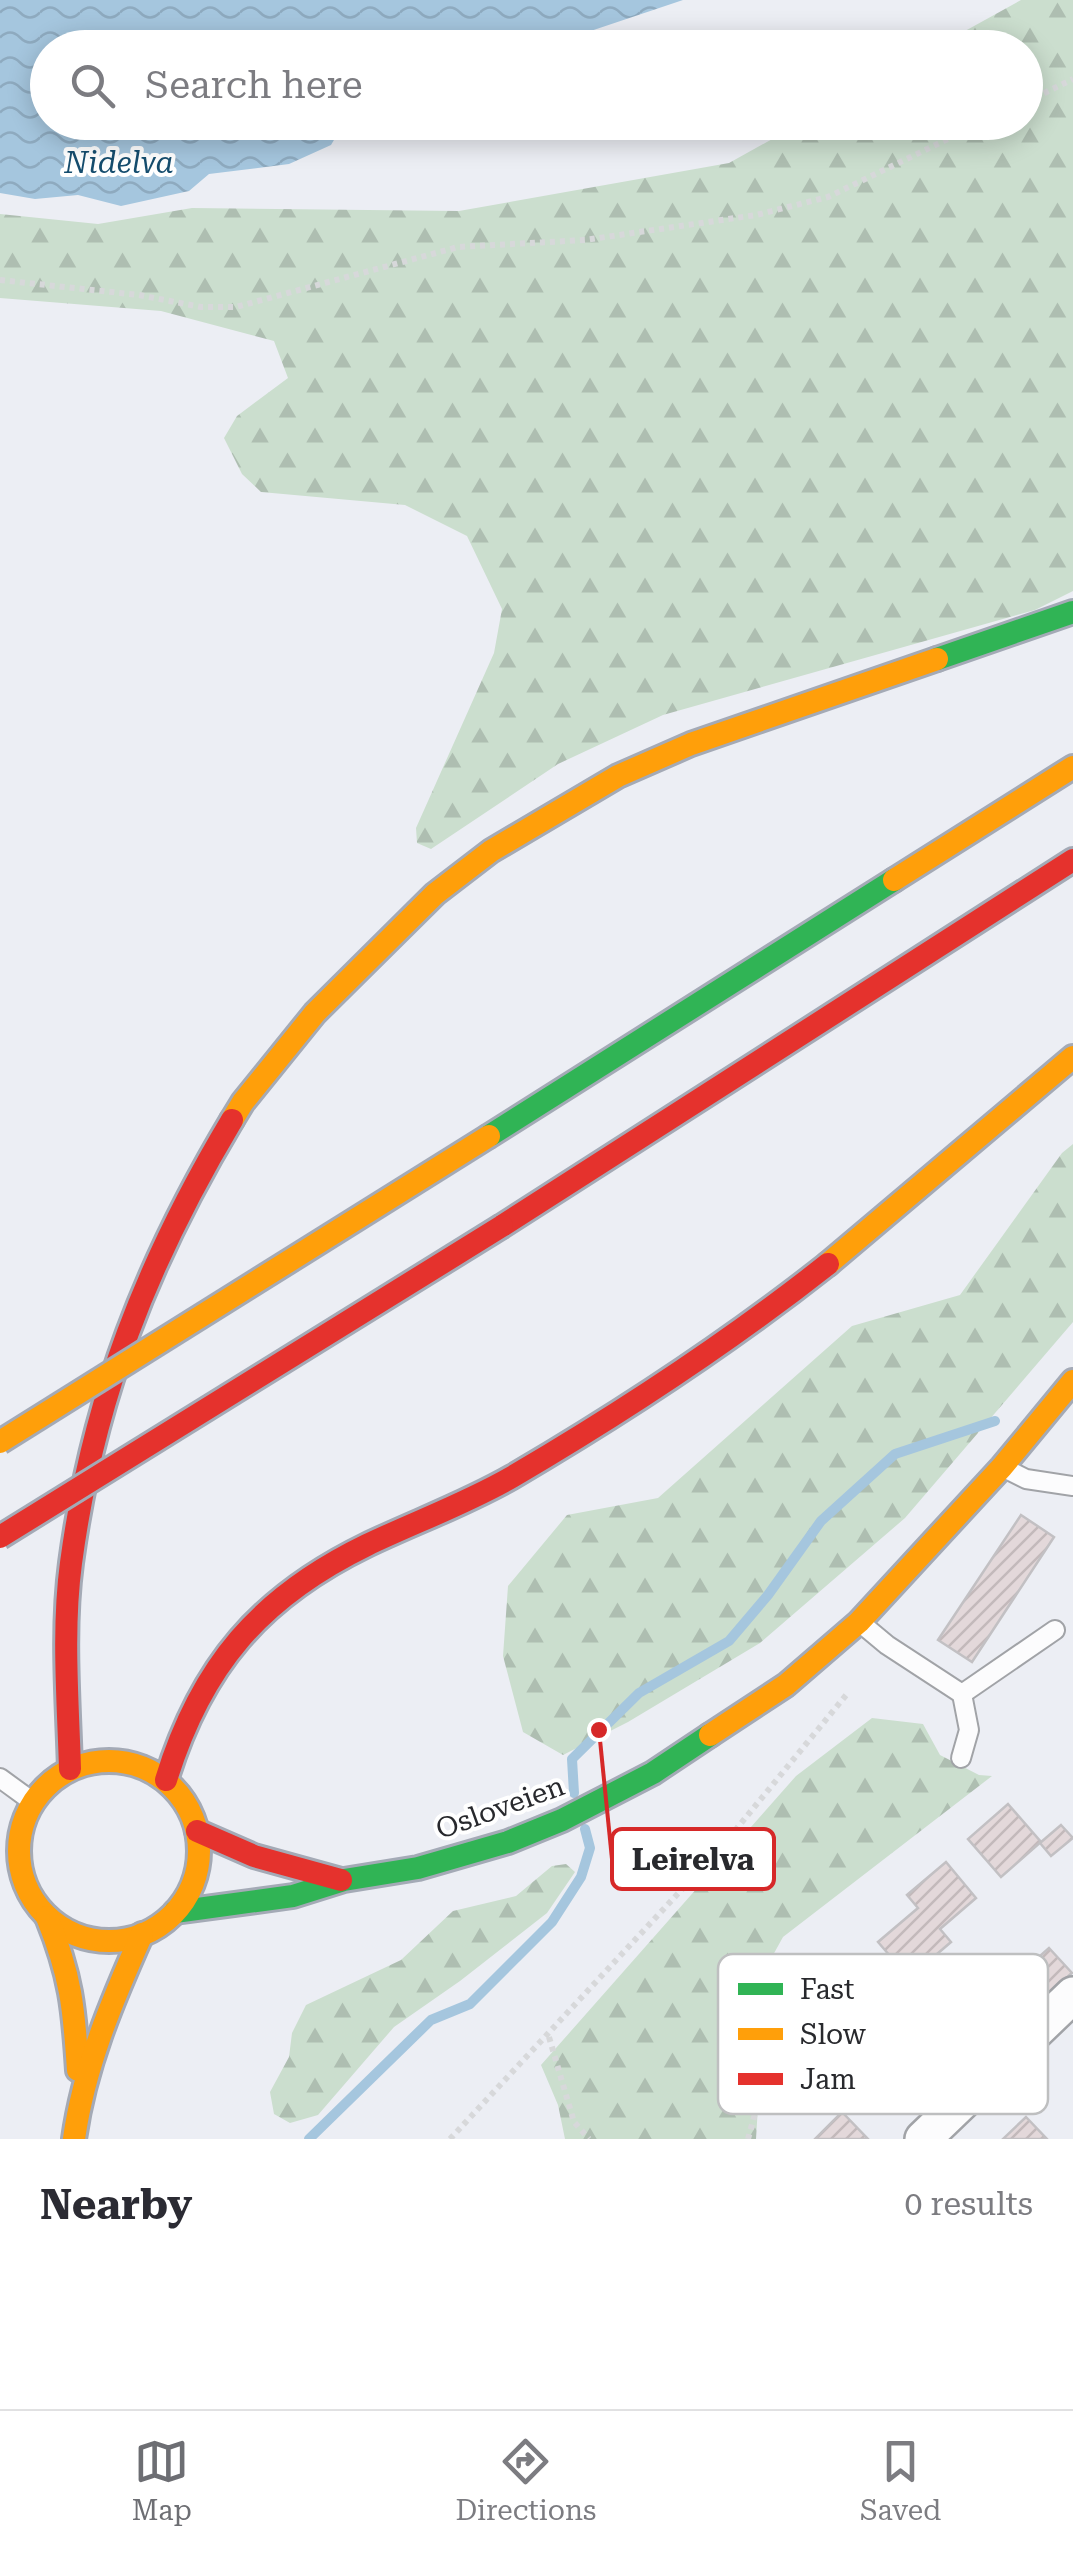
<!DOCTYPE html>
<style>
body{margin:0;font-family:"Roboto Serif",serif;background:#f2f2f3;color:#2b2b33}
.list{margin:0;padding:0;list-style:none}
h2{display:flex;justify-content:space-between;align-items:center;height:130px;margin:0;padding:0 40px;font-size:42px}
h2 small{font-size:32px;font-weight:400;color:#7c7c81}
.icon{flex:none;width:55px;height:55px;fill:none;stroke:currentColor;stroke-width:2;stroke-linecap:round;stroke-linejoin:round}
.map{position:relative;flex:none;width:1073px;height:2139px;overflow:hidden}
.search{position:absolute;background:#fff;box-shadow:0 5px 25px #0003;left:30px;right:30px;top:30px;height:110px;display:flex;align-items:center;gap:25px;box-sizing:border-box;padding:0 35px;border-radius:55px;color:#7c7c81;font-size:38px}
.sheet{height:270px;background:#fff}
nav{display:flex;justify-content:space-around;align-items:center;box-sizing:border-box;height:140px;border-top:2px solid #e1e1e2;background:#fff;font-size:28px;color:#7c7c81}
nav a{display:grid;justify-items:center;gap:5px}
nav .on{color:#6d6e73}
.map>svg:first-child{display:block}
</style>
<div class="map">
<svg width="1073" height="2139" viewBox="0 0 1073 2139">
<defs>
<pattern id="forest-firs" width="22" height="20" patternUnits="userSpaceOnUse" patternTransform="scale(2.5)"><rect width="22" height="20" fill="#cbdece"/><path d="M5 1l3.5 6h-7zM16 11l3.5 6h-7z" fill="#aebeb1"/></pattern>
<pattern id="water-waves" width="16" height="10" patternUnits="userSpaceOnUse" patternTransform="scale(2.5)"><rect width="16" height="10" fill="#a5c6de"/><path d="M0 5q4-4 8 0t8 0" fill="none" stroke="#8eaabf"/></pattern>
<pattern id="building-hatch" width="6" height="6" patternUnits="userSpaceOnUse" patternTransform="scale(2.5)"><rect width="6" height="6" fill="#e3d8da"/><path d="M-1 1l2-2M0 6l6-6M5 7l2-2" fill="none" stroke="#c3b9bb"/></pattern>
</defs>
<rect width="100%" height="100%" fill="#eceef4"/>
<g fill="url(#forest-firs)">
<path d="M1021,0H1073V591L1035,610L663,715L558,764L431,849L417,843L416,828L494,653L502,609L467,536L405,505L261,492L242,474L224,438L237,416L288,378L274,341L161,311L0,298V214L98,224L192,208L459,211L729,163L801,123L1026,122V48L936,47Z"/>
<path d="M1073,1144V1322L905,1518L760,1643L628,1722L563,1755L523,1732L503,1656L508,1586L567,1515L658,1498L852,1326L960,1295L1062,1153Z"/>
<path d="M872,1718L923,1724L940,1755L979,1775L992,1776L783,1937L740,2015L735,2034L761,2057L756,2139H565L558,2105L541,2065L796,1776Z"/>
<path d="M566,1864L575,1872L547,1913L460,1981L394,2027L318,2115L290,2123L274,2114L270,2092L289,2057L292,2033L306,2005L401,1960L453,1911L516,1896L552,1866Z"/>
</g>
<path fill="url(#water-waves)" d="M0,0H683L543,47L48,48V122L344,123L331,145L289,164L209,174L189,191L121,206L78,195L35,199L0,193Z"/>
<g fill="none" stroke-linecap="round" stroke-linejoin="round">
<g stroke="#a5c6de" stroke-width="10">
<path d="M574,1793L572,1759L639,1693L729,1641L768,1595L821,1521L895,1454L995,1421"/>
<path d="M309,2139L431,2020L470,2004L552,1922L581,1877L590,1848L585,1829"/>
</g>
</g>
<g fill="url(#building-hatch)" stroke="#c2c0c3" stroke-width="2.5">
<path d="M1021,1515L1054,1537L972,1662L938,1640Z"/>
<path d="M1008,1804L1041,1842L1001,1877L968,1839Z"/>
<path d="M1061,1825L1073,1838L1051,1856L1040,1843Z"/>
<path d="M946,1862L976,1898L940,1929L951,1942L909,1978L878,1942L918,1908L907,1895Z"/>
<path d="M1049,1948L1072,1973L1027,2012L1005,1987Z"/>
<path d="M842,2112L868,2139H815Z"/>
<path d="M1026,2117L1047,2139H1003Z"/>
</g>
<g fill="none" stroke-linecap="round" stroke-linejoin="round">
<g stroke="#a1a3a7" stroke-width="22">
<g id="lane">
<path d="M1006,1469L1026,1479L1073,1486"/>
<path d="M863,1625L887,1645L962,1694L1055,1630"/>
<path d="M961,1758L969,1730L962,1694"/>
<path d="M0,1778L33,1802"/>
</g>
</g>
<g stroke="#a1a3a7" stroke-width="40">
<path id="street" d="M923,2139L1073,1995"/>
</g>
<g stroke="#a4aab6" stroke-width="28">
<g id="fast">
<path d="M937,659L1073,612"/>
<path d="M489,1136L894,880"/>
<path d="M175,1912L293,1896L344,1880L418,1868L508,1842L562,1820L653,1773L710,1735"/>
</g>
</g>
<g stroke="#a4aab6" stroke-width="28">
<g id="slow">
<path d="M894,880L1073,767"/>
<path d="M232,1120L243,1102L315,1013L435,894L491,851L618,776L691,744L937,659"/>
<path d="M828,1264L1073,1057"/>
<path d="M710,1735L786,1685L859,1622L1002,1467L1073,1381"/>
<circle cx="109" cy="1851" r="90"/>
<path d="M47,1917C71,1976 74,2008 78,2070"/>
<path d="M74,2139C84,2067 112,2001 142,1934"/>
</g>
</g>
<g stroke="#a4aab6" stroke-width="28">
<g id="jam">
<path d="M502,1226L1073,860"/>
<path d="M70,1769C68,1701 62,1630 71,1563C93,1398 147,1262 232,1120"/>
<path d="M166,1780C201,1666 260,1597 367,1545C415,1522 465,1504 512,1477C621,1413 728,1343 828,1264"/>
<path d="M197,1831L254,1856L341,1880"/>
</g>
</g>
<g stroke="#d7d8da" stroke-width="6" stroke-dasharray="5 5" stroke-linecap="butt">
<path d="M1026,102L1073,79"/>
<path d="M0,280L139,295L201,307H236L458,247L585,240L756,215L828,197L983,122"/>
<path d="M549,2037L574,2122L589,2139"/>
<path d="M450,2139L724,1844L847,1694"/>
<path d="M748,2139L759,2099L769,2082"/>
</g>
<use href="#lane" stroke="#fcfcfd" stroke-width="18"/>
<use href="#street" stroke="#fcfcfd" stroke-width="35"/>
<use href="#fast" stroke="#30b455" stroke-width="22"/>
<use href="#slow" stroke="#ff9f0a" stroke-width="22"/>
<use href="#jam" stroke="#e5322d" stroke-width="22"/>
<g stroke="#a4aab6" stroke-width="28" stroke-linecap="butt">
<path id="slow-bridge" d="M0,1442L489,1136"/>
</g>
<g stroke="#a4aab6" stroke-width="28" stroke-linecap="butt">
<path id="jam-bridge" d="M0,1537L502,1226"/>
</g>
<use href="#slow-bridge" stroke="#ff9f0a" stroke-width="22"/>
<use href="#jam-bridge" stroke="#e5322d" stroke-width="22"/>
</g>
<g text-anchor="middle" stroke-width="8" stroke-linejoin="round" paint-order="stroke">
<g font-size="28" fill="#28292d" stroke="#fff">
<text transform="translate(500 1807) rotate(-20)" y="10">Osloveien</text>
</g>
<g font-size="30" font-style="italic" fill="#154d6e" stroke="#fff">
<text x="119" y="173">Nidelva</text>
</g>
</g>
<rect x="718" y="1954" width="330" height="160" rx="15" fill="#fff" stroke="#bebfc0" stroke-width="2.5"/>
<rect x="738" y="1983" width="45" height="12" fill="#30b455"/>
<rect x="738" y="2028" width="45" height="12" fill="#ff9f0a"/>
<rect x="738" y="2073" width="45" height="12" fill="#e5322d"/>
<g font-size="28" fill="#28292d">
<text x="800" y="1999">Fast</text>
<text x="800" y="2044">Slow</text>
<text x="800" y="2089">Jam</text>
</g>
<path fill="none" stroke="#d62828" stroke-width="4" d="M599 1730L612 1859"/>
<circle fill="#d62828" stroke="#fff" stroke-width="4" cx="599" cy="1730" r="10"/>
<rect fill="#fff" stroke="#d62828" stroke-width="4" x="612" y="1829" width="162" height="60" rx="10"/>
<g font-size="30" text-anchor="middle" font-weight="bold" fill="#28292d">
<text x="693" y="1870">Leirelva</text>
</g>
</svg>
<div class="search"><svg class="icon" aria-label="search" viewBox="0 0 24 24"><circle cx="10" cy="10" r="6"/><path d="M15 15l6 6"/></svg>Search here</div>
</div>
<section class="sheet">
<h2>Nearby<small>0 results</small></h2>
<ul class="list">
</ul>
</section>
<nav>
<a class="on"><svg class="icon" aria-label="map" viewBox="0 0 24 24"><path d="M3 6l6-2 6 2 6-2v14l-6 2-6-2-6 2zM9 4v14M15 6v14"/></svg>Map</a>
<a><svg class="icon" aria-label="directions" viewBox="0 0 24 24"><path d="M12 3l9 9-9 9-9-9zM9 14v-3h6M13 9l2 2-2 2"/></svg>Directions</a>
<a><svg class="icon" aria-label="saved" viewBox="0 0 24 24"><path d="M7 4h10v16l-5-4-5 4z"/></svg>Saved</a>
</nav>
